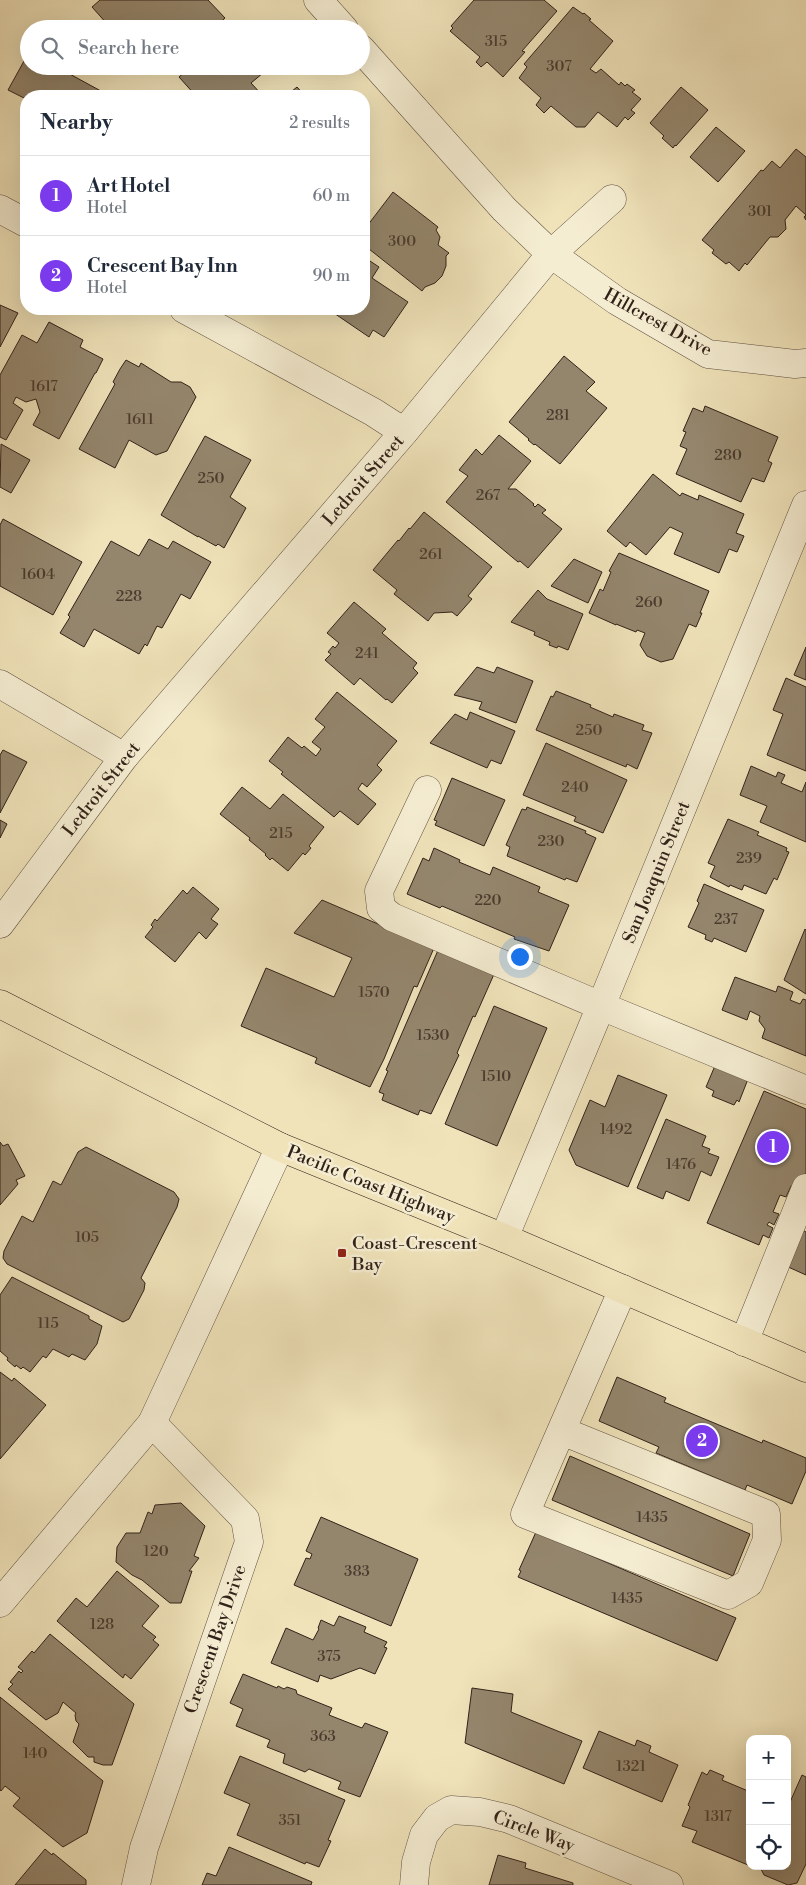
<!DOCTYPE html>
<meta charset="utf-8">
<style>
body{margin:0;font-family:"Libre Bodoni",serif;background:#f6f6f7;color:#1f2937}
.controls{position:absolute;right:15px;bottom:15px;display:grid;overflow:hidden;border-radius:10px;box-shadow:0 5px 20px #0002}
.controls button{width:45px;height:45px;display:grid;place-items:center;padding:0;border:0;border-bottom:1px solid #e0e1e3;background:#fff;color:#1f2937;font:25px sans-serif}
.you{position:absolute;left:519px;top:956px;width:18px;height:18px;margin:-12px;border:4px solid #fff;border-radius:50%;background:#1a73e8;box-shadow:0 0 0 8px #1a73e833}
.badge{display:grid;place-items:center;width:32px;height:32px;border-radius:50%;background:#7c3aed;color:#fff;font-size:16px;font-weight:700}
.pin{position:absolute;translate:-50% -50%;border:2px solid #fff;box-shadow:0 1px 5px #0006}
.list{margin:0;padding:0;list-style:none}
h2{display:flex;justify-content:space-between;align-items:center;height:65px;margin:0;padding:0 20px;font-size:21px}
h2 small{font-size:16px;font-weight:400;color:#747a83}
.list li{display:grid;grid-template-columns:32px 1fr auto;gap:15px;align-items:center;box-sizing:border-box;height:80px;padding:0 20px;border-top:1px solid #e0e1e3}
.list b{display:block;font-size:19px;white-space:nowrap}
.list p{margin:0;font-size:16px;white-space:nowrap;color:#747a83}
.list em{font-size:16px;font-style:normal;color:#747a83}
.icon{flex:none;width:28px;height:28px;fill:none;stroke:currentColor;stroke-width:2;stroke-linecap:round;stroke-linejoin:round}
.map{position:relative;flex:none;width:806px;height:1885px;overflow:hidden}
.search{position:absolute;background:#fff;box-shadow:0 5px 20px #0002;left:20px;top:20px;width:350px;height:55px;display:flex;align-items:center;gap:12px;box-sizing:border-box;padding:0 18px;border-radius:28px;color:#747a83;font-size:19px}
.panel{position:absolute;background:#fff;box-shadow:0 5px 20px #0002;left:20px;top:90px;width:350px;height:225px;border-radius:20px}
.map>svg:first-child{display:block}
</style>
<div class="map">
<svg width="806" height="1885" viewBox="0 0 806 1885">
<rect width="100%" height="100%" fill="#f0e3ba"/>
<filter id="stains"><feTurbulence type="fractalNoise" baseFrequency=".004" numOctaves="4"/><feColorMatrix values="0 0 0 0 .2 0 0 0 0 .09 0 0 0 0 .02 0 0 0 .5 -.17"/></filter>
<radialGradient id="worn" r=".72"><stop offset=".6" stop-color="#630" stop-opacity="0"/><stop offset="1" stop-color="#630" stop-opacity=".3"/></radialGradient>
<g fill="#94866d" stroke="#312219">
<path d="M100,0H208L225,18L213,29H106L109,26L92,7Z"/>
<path d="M474,0H544L557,11L522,51L525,52L503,77L487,62L481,67L476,62L480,57L450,31L453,28L451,26Z"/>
<path d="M573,7L583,14L584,13L591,19L589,20L613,41L590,69L596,73L601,69L619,85L621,82L625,86L627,84L635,90L632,92L641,99L631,110L635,113L628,120L625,117L617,127L598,112L585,127H576L551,106L544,113L536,105L541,98L519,78L527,67L524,64Z"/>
<path d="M29,52V66H55L110,96H26V99L8,90Z"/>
<path d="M140,66H154L146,73Z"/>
<path d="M192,66H273L270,69L269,68L251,83L263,96H196L179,77Z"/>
<path d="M297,87L305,96H286Z"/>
<path d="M681,87L708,110L676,146L675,145L673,148L662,138L664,136L650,123Z"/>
<path d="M716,127L745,151L718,182L690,157Z"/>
<path d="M796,149L806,157V220L804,217L806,215L796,206L785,220L786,229L778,237H770L747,265L745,263L739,271L729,262L726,264L712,253L714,250L702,240L761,170L763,171L772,161L780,168Z"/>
<path d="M393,192L438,227L436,230L440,237L438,245L449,253L446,256V266L442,276L435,283L425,287L422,291L364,245V230Z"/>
<path d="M364,257L379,267L372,278L408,302L384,337L373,330L369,337L328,309H364Z"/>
<path d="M0,305L18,313L0,347Z"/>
<path d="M49,322L83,340L80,347L103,359L96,373H95L59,439L33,425L40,412L36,399L26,402L16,397L13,403L23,410L6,440L0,437V375L22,335L37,343Z"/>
<path d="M564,356L595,382L586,391L607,408L560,464L535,444L534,445L528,440L529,439L509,422Z"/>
<path d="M126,360L139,367L141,363L171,382H181L190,387L196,397L167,451L156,455L129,440L115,468L79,449L115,384L113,382L120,369Z"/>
<path d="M705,406L778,437L768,461L772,463L764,482L752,478L741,502L676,474L687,449L680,446L686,432L683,431L693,408L703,412Z"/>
<path d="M499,435L531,461L508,489H516L534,504L533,505L535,507L538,504L546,510L542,513L562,529L528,568L520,561L518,562L446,502L468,476L459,470L476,449L482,455Z"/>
<path d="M205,436L251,460L230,497L246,508L224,548L218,544L216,546L198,536V537L161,515Z"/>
<path d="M1,444L30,460L11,493L0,487Z"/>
<path d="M653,474L680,496L682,493L698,500L699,495L744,514L736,533L744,536L737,552L729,549L719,573L674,554L683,533L670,527L646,555L630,542L626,547L607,531Z"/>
<path d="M424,512L492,567L468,596L472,599L457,616L452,612L434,613L428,621L394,594L397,590L373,570L398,540L399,541L409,528L410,529Z"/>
<path d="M3,519L82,562L53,615L0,586V525Z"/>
<path d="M149,539L168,549L173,541L211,562L190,599L181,594L162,628L157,626L147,646L145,644L139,654L94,629L84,647L60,633L70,617L68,615L111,541L139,556Z"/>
<path d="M619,553L709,591L700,613H702L696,627L689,624L673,659L661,662L647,656L640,645L645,633L637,630L636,632L616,624V625L589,613L600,589L603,591L611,572L609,571Z"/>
<path d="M574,559L602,572L588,603L551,586Z"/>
<path d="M538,590L547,599L583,614L568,650L558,646L557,648L549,645L550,642L534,635L535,632L511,622Z"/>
<path d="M354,602L386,629L382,633L417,663L413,668L418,673L392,703L387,699L386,700L360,678L354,685L325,660L331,654L328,652L333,646L335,648L339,643L327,633Z"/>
<path d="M806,647V680L794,675Z"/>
<path d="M477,667L494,673L497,667L533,681L516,723L479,709L482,702L454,695Z"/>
<path d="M786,678L806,687V771L767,755L783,714L773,710Z"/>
<path d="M556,691L591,705L590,707L613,717L614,714L644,725L642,730L652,733L637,769L627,764L626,767L536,730L551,696L553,697Z"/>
<path d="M337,692L397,741L377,765L382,770L367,787L362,783L358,789L376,804L358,825L340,811L334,817L281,774L283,772L269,761L288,737L302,748L304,746L316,756L321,749L312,742L325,727L315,719Z"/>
<path d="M470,712L515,731L501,764L491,760L487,768L430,743L455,714L467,720Z"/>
<path d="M546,743L627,780L603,833L574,821L576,817L523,795Z"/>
<path d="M3,750L27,762L0,813V755Z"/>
<path d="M751,766L776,777L778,772L785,775L781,783L802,792L806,782V842L760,822L767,806L740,795Z"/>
<path d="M452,778L505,800L484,846L435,825L437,821L434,820Z"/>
<path d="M242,787L270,809L283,794L324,827L309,846L311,848L305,855L303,853L288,871L272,858L270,860L265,855L266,854L249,840L250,838L220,814Z"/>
<path d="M527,807L586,831L585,833L596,838L577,882L566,878L565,880L507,856L510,847L506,845L522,809L526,810Z"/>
<path d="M728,819L759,832L757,835L787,848L786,851L789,852L777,880L774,878L766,894L744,885L742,890L730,885L729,887L710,877L715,866L708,863Z"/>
<path d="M0,820L7,824L0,838Z"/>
<path d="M434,848L460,860L459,862L490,875L493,867L540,887L538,892L569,905L549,951L514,939L515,937L442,906L440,908L407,894L423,858L429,861Z"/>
<path d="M704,884L764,910L746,952L714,938L712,942L705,939L706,935L688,927L699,903L697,901Z"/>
<path d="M193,887L219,909L211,919L218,924L206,939L199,932L175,962L145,937L153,927L151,925L155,919L157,921L183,890L187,894Z"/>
<path d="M322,900L434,948L417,987L414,986L384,1059L370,1087L315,1063L317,1058L241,1026L266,968L334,997L352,958L294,933Z"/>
<path d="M805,929L806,930V994L784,980Z"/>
<path d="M439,948L495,972L475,1017L473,1016L457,1053L459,1055L431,1114L420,1110L418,1115L382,1100L384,1094L379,1092L388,1071L386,1070Z"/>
<path d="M735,977L776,992L778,986L793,992L790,1000L800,1004L803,999L806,1000V1056L762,1038L765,1029L759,1021L760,1016L750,1011L747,1020L722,1010Z"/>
<path d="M494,1006L547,1028L497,1146L445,1124Z"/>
<path d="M717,1061L750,1074L739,1102L737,1100L734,1105L712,1096L714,1091L706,1087Z"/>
<path d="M618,1075L667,1095L628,1187L576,1165L569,1150L590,1100L605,1107Z"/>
<path d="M764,1091L806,1109V1192L791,1186L786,1197L780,1195L773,1212L779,1214L774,1225L769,1222L767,1225L773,1228L769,1238L763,1235L759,1245L707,1223Z"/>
<path d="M666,1119L706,1136L702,1146L710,1149L708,1153L719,1157L711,1176L701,1171L689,1201L666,1191L663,1199L637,1188Z"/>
<path d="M0,1142L3,1146L8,1144L25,1176L16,1180L18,1184L0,1205Z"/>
<path d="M86,1147L174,1192L179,1199L177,1207L141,1278L145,1283L144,1290L129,1319L123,1322L7,1264L3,1258L4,1251L22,1216L33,1222L53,1181L61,1185L78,1152Z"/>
<path d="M802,1230L806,1232V1275L786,1266Z"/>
<path d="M12,1277L89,1316V1319L102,1326L97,1344L85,1360L72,1354L69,1357L53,1349L46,1358L43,1356L30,1372L23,1367L21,1369L16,1365L15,1367L7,1360L8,1358L0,1351V1295Z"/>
<path d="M0,1372L12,1381L14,1378L46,1405L0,1459Z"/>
<path d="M617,1377L666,1398L664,1402L762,1443L763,1440L806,1458V1471L792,1504L747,1485L745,1490L656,1453L659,1447L599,1421Z"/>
<path d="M570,1456L750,1534L733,1576L552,1500Z"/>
<path d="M181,1503L205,1526L194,1556L199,1558L189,1571H192L181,1603H170L142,1580L132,1575L116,1562L117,1547L126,1533H140L148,1512L152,1514L155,1505Z"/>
<path d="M321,1517L418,1559L391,1626L294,1585L306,1558L310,1559L312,1554L306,1551Z"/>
<path d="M536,1532L736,1618L717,1661L518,1577L521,1571L519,1570Z"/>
<path d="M117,1571L159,1606L142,1626L156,1637L153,1640L159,1645L131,1679L125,1674L123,1678L57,1621L76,1598L87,1607Z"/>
<path d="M339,1616L366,1627L364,1632L387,1642L384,1647L387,1648L375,1674L360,1668L331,1679L320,1675L318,1682L271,1663L286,1628L313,1640L319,1629L318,1628L321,1620L334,1626Z"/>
<path d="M50,1634L134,1704L112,1765H103L94,1762V1757H88L73,1742L79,1724L76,1721L75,1715L76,1713L63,1702L58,1713L46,1720L8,1689L13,1684L10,1682L19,1671L21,1673L23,1671L18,1667L32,1651L34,1653Z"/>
<path d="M243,1674L277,1688L278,1686L284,1689L287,1687L296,1690L297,1694L332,1708L329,1715L362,1728L365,1723L388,1732L360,1797L338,1789L341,1782L309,1769L305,1772L283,1763L285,1754L267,1747L270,1740L236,1726L243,1709L230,1703Z"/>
<path d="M472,1688L513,1694L511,1712L582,1741L564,1784L465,1743Z"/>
<path d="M0,1697L103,1781L87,1833L63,1847L13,1806L20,1798L5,1786L1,1791L0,1790Z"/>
<path d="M599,1731L635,1746L637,1740L651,1746L649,1752L678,1765L662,1802L583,1768Z"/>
<path d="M240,1756L345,1800L328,1840L331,1841L319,1867L306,1862L305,1864L237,1835L250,1804L224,1793Z"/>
<path d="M710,1770L724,1776L722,1780L748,1791L750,1786V1860L748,1865L692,1842L697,1831L682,1826L690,1807L688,1805L702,1772L707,1775Z"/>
<path d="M802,1775L806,1777V1864L797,1883L788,1885L764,1875L760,1867L787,1866V1809Z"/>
<path d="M229,1847L312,1882L311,1885H202L207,1873L216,1876Z"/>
<path d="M45,1849L52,1855L53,1853L86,1880V1885H15Z"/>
<path d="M498,1855L526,1863L525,1868L573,1883V1885H489Z"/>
</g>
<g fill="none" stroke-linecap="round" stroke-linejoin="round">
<g stroke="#615241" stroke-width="29">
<g id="minor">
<path d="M318,0L344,29"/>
<path d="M361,49L504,209L551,254L617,301L708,354L795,364L806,363"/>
<path d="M0,209L26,223"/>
<path d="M184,309L373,412L404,432"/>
<path d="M0,684L124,757"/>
<path d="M427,790L379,891L381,908L392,917L601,1006L806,1090"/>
<path d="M0,924L124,757L404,432L551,254L612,199"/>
<path d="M504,1238L601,1006L806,505"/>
<path d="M744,1342L806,1188"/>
<path d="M562,1431L766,1514L767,1540L749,1583L728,1595L525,1514L623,1289"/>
<path d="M0,1603L152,1423L280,1147"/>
<path d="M136,1885L144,1848L249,1542L245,1519L152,1423"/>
<path d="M414,1885L416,1862L424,1835L437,1818L451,1810L480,1812L509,1819L669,1885"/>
</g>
</g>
<g stroke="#312219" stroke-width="29">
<path id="highway" d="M0,1004L280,1147L504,1238L806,1368"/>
</g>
<use href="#minor" stroke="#f5edd2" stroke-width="28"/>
<use href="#highway" stroke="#f0e3ba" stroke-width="28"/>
</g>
<rect fill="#8f2418" stroke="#f5edd2" stroke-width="2" x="337" y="1248" width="10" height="10" rx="2.5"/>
<g text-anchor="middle" stroke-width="5" stroke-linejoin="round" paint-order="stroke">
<g font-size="15" fill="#4a3b2e">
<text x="496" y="46">315</text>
<text x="559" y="71">307</text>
<text x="760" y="216">301</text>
<text x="402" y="246">300</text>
<text x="44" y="391">1617</text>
<text x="558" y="420">281</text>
<text x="140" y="424">1611</text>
<text x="728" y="460">280</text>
<text x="211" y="483">250</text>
<text x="488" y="500">267</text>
<text x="431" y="559">261</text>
<text x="38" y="579">1604</text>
<text x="129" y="601">228</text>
<text x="649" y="607">260</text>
<text x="367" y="658">241</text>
<text x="589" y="735">250</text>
<text x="575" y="792">240</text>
<text x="281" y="838">215</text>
<text x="551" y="846">230</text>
<text x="749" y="863">239</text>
<text x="488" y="905">220</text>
<text x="726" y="924">237</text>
<text x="374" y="997">1570</text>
<text x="433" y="1040">1530</text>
<text x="496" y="1081">1510</text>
<text x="616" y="1134">1492</text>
<text x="681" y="1169">1476</text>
<text x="87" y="1242">105</text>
<text x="48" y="1328">115</text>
<text x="652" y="1522">1435</text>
<text x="156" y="1556">120</text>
<text x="357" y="1576">383</text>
<text x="627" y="1603">1435</text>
<text x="102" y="1629">128</text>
<text x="329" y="1661">375</text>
<text x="323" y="1741">363</text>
<text x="35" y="1758">140</text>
<text x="631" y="1771">1321</text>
<text x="718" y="1821">1317</text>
<text x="290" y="1825">351</text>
</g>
<g font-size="18" fill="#312219" stroke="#f5edd2">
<text transform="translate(658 322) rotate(29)" y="6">Hillcrest Drive</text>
<text transform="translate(363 480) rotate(-49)" y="6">Ledroit Street</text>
<text transform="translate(101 789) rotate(-52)" y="6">Ledroit Street</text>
<text transform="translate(656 872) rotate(-68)" y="6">San Joaquin Street</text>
<text transform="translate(371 1184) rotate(22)" y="6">Pacific Coast Highway</text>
<text transform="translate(215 1639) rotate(-71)" y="6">Crescent Bay Drive</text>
<text transform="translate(534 1831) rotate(21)" y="6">Circle Way</text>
</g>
<g font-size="18" fill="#312219" stroke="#f5edd2" text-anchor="start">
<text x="352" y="1249">Coast-Crescent<tspan x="352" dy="21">Bay</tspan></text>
</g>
</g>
<rect width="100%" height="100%" filter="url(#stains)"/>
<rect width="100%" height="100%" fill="url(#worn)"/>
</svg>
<div class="controls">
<button>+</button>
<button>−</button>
<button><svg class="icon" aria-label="locate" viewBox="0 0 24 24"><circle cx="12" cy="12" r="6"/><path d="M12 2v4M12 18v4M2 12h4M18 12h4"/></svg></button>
</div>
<div class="you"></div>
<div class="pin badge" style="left:773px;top:1147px">1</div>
<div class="pin badge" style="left:702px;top:1441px">2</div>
<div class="search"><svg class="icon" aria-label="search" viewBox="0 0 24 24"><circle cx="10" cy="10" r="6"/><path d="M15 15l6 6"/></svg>Search here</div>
<section class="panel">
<h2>Nearby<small>2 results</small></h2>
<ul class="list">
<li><span class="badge">1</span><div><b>Art Hotel</b><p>Hotel</p></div><em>60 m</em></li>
<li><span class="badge">2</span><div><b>Crescent Bay Inn</b><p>Hotel</p></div><em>90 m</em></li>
</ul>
</section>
</div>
